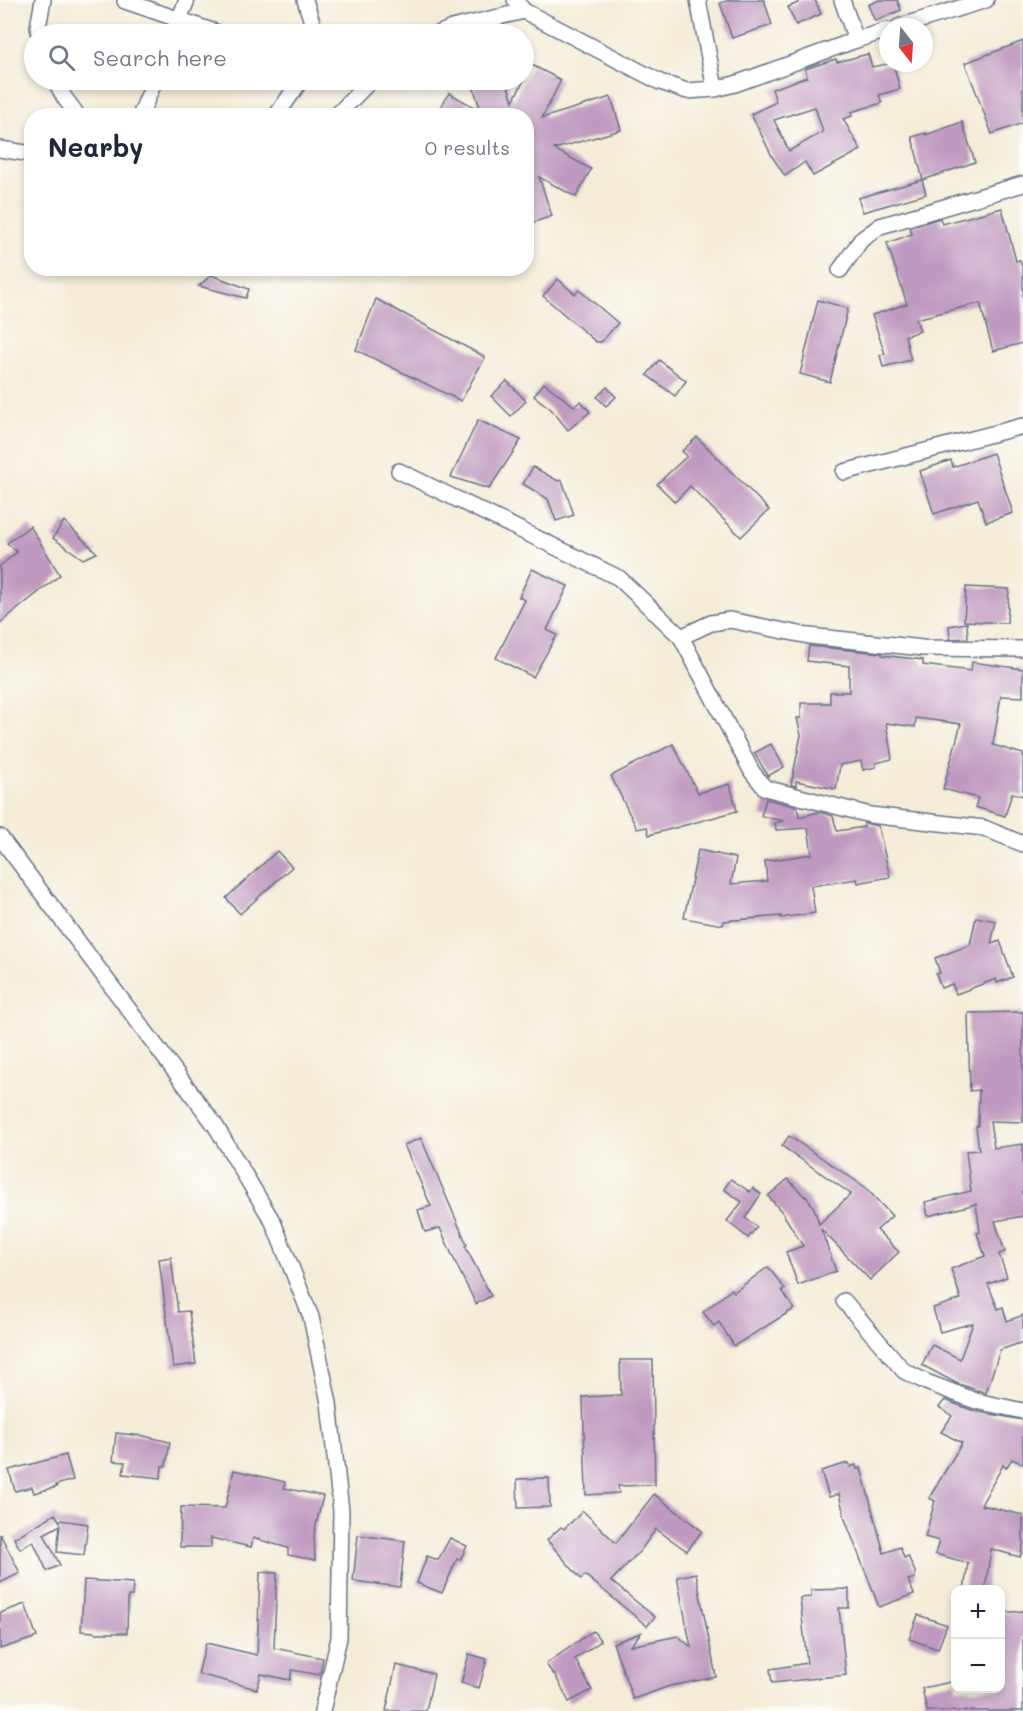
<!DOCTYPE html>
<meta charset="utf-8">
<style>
body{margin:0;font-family:Mali,sans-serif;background:#f2f2f3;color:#1f2937}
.controls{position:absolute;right:18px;bottom:18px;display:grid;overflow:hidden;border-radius:12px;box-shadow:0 3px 9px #0003}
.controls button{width:54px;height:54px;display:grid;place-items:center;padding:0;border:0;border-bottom:2px solid #e0e1e3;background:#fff;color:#1f2937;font:30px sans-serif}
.compass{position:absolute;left:879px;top:18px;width:54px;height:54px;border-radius:50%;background:#fff;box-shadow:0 3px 9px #0003;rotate:163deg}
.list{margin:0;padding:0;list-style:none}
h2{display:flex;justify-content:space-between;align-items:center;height:78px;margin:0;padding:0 24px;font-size:26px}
h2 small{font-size:20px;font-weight:400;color:#747a83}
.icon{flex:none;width:33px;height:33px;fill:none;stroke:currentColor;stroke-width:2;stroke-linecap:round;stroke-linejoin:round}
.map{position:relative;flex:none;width:1023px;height:1711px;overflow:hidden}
.search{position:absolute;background:#fff;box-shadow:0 3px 9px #0003;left:24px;top:24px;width:510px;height:66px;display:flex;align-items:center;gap:15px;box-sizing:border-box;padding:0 21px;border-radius:33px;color:#747a83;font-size:22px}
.panel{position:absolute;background:#fff;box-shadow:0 3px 9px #0003;left:24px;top:108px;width:510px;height:168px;border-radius:24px}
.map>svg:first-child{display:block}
</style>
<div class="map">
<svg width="1023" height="1711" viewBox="0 0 1023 1711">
<rect width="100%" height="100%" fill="#fdfcf7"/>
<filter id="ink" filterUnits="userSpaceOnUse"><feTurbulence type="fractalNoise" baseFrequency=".0167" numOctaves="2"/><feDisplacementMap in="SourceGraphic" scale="12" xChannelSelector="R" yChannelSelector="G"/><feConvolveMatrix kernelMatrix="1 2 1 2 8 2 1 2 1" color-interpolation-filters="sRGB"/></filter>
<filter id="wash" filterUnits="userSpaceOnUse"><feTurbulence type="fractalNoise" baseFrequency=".008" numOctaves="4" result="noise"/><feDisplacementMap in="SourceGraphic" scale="24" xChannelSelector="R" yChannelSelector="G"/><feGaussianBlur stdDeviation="1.35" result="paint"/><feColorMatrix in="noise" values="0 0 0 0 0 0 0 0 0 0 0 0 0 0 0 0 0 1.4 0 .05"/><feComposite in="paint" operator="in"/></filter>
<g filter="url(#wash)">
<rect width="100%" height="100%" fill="#f4ecd7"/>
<g id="blocks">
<g fill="#bf9ac0" fill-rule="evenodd">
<path d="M730,0H764L772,25L732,38L720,3Z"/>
<path d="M797,0H815L821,14L796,25L788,7L798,3Z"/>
<path d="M879,0H897L901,10L875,21L868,5Z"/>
<path d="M1023,41V123L992,134L965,63Z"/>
<path d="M868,54L872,67L893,63L900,89L879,95L882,103L851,112L852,116L843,119L861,150L813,176L805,162L785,176L773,158L751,114L776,102L772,89L807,77L805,69L836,59L837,62ZM815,107L823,132L789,151L774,120Z"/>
<path d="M532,65L561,80L542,118L611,97L621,130L554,149L591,169L576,197L539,177L552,216L526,225V116H436L449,93L481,111L471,80H506L513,101Z"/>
<path d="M962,122L975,162L923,180L912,137L926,133V135Z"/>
<path d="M922,180L926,194L863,212L858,198Z"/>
<path d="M1002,208L1016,261L1020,260L1023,270V343L993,351L980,303L916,319L920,331L905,336L911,360L883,367L880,355L885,354L872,315L907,304L887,243L912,234L910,227L940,218L942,224Z"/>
<path d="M211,275L249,289L246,298L199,286Z"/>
<path d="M558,279L575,294L579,290L618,323L601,342H596L543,296Z"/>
<path d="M376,299L485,357L461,401L356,350Z"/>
<path d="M818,300L848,308L830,382L800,374Z"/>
<path d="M659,360L686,381L675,396L647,375Z"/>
<path d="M507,381L526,401L511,416L491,396Z"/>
<path d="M544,383L574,406L581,401L590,412L568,430L551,409L534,396Z"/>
<path d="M607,387L616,397L606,406L597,397Z"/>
<path d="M478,420L521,440L489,489L451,477Z"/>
<path d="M697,437L769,510L741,537L690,486L675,502L657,484L687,456L682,451Z"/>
<path d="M993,453L1013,513L986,522L978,499L934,514L920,471L951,460L953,467Z"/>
<path d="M533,467L558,481L562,480L574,515L556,521L548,499L523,484Z"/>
<path d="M64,521L97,553L83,559L53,538Z"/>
<path d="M30,526L60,575L0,623V566L17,552L7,543Z"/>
<path d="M532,569L568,586L547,630L557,635L533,677L496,658L525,600L519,597Z"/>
<path d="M966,587L1009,589L1007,623L964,621Z"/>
<path d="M967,623L968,638L950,639L949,626Z"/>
<path d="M809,646L882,653V655L923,660V665L971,671L972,662L1023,669V697L1001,696L993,745L1023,754V796L1012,793L1005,816L975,807L978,798L943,789L961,724L916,718L915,727L886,723L892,759L876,763V767L863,770L861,761L840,765L836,789L796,781V786L791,785L801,735L797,718H801V703H830V692H849V666L807,661Z"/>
<path d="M673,744L698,793L730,784L737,811L649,835L647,827L637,829L611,776Z"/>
<path d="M771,744L784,767L768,776L754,753Z"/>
<path d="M766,799L798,807L799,817L819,812L833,816L837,831L864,827V823L878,826L890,877L858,883L857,879L811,886L815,913L781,918V916L724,921L723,925L684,918L698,850L736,858L731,884L767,881L765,861L812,854L808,828L776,830L775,823L784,821L761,816Z"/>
<path d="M277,851L292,867L240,914L226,898Z"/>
<path d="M976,917L996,921L991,944L1000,941L1013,977L997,983L996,979L956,994L952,984L941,988L936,974L940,973L935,958L970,945Z"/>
<path d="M1023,1012V1122L990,1121L994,1148L1023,1144V1216L995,1221L1005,1252L999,1254L1007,1277L988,1284L998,1309L1003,1307L1007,1321L1023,1315V1342L1000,1350L986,1393L956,1383L922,1365L932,1345L960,1359L973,1323L940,1332L933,1308L961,1299L951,1269L985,1256L977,1233L980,1232L976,1204L928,1216L925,1202L971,1191L966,1151L979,1150L976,1126H978L979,1090L970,1091L968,1013Z"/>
<path d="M789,1136L865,1187L892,1216L877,1230L899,1252L870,1280L821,1229L836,1271L798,1285L786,1252L803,1246L782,1212L768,1196L788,1179L805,1197L806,1196L814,1208L819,1224L851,1194L782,1146Z"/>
<path d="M421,1138L467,1245L465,1246L491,1296L476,1304L458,1268L440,1228L425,1232L418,1210L431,1206L404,1145Z"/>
<path d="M731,1179L750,1192L753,1188L761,1194L745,1218L757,1227L748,1238L727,1221L742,1202L724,1189Z"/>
<path d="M171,1257L178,1312L189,1311L196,1364L173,1367L159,1259Z"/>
<path d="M768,1267L785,1289L782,1290L794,1309L734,1346L719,1322L714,1326L703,1312L732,1289L734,1292Z"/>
<path d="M620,1360H653L655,1485L618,1486L619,1493L586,1495L583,1397L621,1395Z"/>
<path d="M945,1400L974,1411L1023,1420V1464L1012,1459L1006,1468L1003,1465L981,1505L1023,1515V1545L1020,1557L991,1549L985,1590H964L968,1563L935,1554L939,1541L925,1537L935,1501L929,1498L962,1443L941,1432L952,1416L939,1407Z"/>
<path d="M116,1433L144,1436L170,1442L166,1466H162L161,1478L123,1474L125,1462L113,1461Z"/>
<path d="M66,1455L73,1480L56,1485L57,1487L34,1493L32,1487L15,1491L9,1470Z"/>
<path d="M848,1463L850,1467L856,1465L857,1469L861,1468L884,1553L900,1547L904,1558L908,1556L915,1572V1578L908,1580L914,1594L879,1607L845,1519L839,1494L829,1497L821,1471Z"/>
<path d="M234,1470L285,1482L284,1488L323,1496L314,1534L315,1560L288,1555V1548L253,1538L251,1547L211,1538V1547H180L181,1507L225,1508Z"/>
<path d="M549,1478L550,1507L518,1508L517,1479Z"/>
<path d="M654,1494L702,1531L687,1551L656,1529L640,1551L611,1581L655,1617L647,1626L585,1575L581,1579L547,1540L561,1527L564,1529L583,1511L616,1543Z"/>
<path d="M55,1514L60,1522V1520L88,1524L84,1555L57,1552L60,1525L44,1534L60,1565L47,1571L33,1541L20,1549L14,1538Z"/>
<path d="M0,1534L20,1573L0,1583Z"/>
<path d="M358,1535L405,1541L400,1587L353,1581Z"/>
<path d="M450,1538L467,1546L460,1560L457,1559L442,1593L417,1583L427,1556L438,1560Z"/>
<path d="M260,1572L277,1573L274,1648L323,1658L320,1675L292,1670L290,1680L261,1674L257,1689L198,1674L206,1643L257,1655Z"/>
<path d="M696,1573L716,1677L670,1686L633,1699L613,1643L641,1633L630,1646L678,1636L691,1647L677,1577Z"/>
<path d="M84,1580L133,1583L132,1596H128L127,1633H95V1632L81,1631Z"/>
<path d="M849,1589V1608H839L846,1675L772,1683L770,1669L807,1663L800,1598L811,1597V1590Z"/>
<path d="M25,1604L37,1637L0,1649V1613Z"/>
<path d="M1023,1611V1711H927L922,1688L956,1681V1689H1001V1613Z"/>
<path d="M918,1615L947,1625L938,1649L909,1639Z"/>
<path d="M593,1631L601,1641L575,1659L592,1690L569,1702L554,1673L553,1674L546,1664Z"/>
<path d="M469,1654L487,1659L479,1688L461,1683Z"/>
<path d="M396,1665L434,1674L426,1711H386Z"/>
</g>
</g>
</g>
<g filter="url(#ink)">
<use href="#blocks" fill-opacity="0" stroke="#677188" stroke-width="1.5"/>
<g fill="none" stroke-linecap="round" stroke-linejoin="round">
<g stroke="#677188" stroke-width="18">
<g id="minor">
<path d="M305,0L312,22L313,34"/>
<path d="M515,0L524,11L660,82L687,91L715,89L735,84L856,40"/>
<path d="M698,0L715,89"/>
<path d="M842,0L856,40L888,30"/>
<path d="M125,1L221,34"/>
<path d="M898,27L986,0"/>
<path d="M39,34L38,27L43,0"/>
<path d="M173,34L187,0"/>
<path d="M438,34L452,28L524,11"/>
<path d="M55,80L64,97L78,116"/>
<path d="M350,80L366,85"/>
<path d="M140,116L155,80"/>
<path d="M276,116L301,80"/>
<path d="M336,116L371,80"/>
<path d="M0,149L32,154"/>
<path d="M840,270L861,240L880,226L1023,184"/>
<path d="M399,471L619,578L681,637L752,772L765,788L870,815L984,828L1023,844"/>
<path d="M844,472L1023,426"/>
<path d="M681,637L711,623L730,620L809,636L923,648L1023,649"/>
<path d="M0,837L215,1125L273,1222L311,1317L329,1403L341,1511L339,1638L322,1711"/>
<path d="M844,1301L904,1371L926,1382L976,1401L1023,1411"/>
</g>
</g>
<use href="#minor" stroke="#fff" stroke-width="15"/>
</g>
</g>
</svg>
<div class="controls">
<button>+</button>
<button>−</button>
</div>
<svg class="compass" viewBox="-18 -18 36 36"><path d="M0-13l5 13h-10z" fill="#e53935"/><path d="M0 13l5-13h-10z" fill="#747a83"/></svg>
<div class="search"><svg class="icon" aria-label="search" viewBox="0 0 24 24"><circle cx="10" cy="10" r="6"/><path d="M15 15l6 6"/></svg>Search here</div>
<section class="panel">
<h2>Nearby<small>0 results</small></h2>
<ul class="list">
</ul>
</section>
</div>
